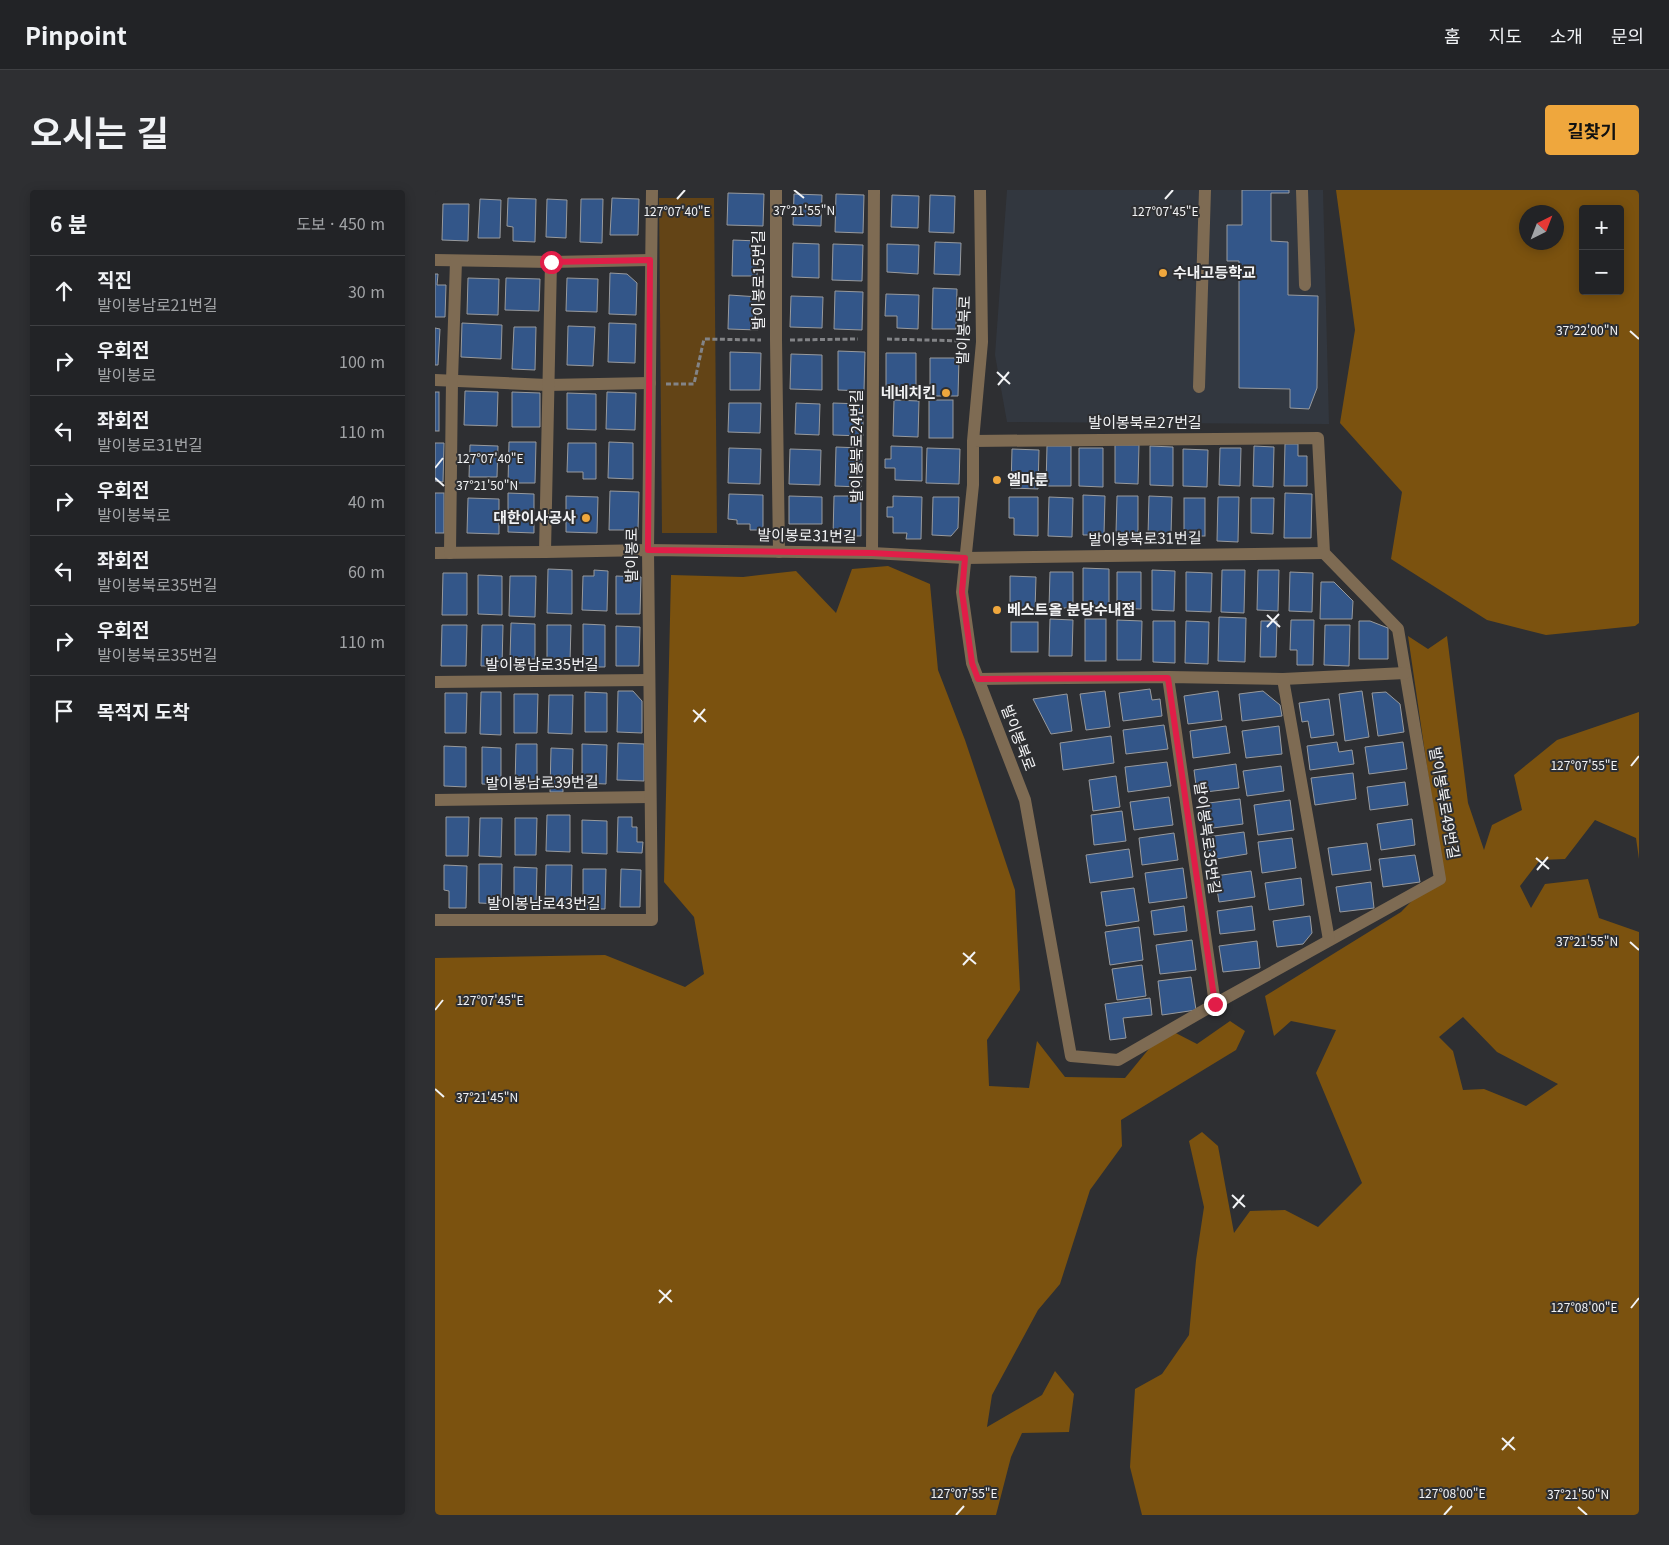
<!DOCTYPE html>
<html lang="ko">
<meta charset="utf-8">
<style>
body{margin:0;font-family:Georgia,"Noto Sans KR",serif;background:#2e2f32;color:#f1f3f6}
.controls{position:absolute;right:15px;top:15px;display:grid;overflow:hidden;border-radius:5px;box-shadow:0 2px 12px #0003}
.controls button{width:45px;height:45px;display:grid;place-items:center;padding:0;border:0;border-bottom:1px solid #3f4043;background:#222326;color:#f1f3f6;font:25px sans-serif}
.compass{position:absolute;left:1084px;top:15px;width:45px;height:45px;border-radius:50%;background:#222326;box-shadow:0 2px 12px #0003;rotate:42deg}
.stop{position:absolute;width:15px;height:15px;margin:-11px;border:4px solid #e11d48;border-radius:50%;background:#fff}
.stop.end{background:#e11d48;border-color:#fff;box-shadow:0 1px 5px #0008}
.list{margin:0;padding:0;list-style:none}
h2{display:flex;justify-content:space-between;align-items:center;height:65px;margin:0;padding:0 20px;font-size:21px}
h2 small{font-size:16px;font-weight:400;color:#a2a4a7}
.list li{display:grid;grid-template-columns:32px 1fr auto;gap:15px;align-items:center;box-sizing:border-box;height:70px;padding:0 20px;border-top:1px solid #3f4043}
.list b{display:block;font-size:19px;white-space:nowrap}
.list p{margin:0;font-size:16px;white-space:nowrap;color:#a2a4a7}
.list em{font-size:16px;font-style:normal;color:#a2a4a7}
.icon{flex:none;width:28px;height:28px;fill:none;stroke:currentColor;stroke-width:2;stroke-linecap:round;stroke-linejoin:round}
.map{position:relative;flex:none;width:1204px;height:1325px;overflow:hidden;border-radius:5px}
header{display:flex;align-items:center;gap:30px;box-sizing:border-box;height:70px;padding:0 25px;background:#222326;border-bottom:1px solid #3f4043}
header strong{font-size:24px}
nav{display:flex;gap:28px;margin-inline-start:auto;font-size:18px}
.intro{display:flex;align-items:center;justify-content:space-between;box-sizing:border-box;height:120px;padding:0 30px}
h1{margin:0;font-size:35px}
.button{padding:12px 22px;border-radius:5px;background:#efa73d;color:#111;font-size:18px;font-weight:700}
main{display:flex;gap:30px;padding:0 30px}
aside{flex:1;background:#222326;border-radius:5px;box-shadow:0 2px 12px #0003}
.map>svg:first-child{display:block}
</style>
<header>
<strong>Pinpoint</strong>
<nav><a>홈</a><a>지도</a><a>소개</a><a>문의</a></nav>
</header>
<div class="intro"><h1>오시는 길</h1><a class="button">길찾기</a></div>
<main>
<aside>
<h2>6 분<small>도보 · 450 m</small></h2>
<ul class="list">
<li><svg class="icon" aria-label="ahead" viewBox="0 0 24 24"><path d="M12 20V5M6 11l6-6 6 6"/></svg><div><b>직진</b><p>발이봉남로21번길</p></div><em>30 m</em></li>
<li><svg class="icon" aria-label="right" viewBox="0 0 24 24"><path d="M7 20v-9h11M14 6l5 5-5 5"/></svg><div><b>우회전</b><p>발이봉로</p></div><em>100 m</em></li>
<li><svg class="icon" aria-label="left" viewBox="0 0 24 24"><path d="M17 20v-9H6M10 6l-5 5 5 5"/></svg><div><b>좌회전</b><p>발이봉로31번길</p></div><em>110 m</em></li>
<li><svg class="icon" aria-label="right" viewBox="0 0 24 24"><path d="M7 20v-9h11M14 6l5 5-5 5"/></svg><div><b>우회전</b><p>발이봉북로</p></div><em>40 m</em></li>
<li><svg class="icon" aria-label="left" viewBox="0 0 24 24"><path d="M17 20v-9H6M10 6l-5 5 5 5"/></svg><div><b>좌회전</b><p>발이봉북로35번길</p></div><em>60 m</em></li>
<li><svg class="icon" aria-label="right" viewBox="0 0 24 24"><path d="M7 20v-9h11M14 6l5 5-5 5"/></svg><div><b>우회전</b><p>발이봉북로35번길</p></div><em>110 m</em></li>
<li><svg class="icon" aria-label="arrive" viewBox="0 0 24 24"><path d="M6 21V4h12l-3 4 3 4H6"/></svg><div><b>목적지 도착</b></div></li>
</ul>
</aside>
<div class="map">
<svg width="1204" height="1325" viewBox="0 0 1204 1325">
<rect width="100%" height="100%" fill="#2e2f32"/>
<path fill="#32373f" d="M572,0H888L894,234L572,232L560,165Z"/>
<path fill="#634416" d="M224,8H279L282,343H227Z"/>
<g fill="#7b520f" fill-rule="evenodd">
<path d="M901,0H1204V433L1200,436L1111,445L1052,430L956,369L967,302L905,233L920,140ZM1148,19H1185V101H1148ZM1092,22H1122V52H1092Z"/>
<path d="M453,376L495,394L503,480L530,550L580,700L585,800L552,850L554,896L594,898L602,851L630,887L690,888L731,838L762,854L795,831L810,841L801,860L686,930L687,956L655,1000L625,1094L603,1120L557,1205L552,1237L607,1205L620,1181L639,1204L634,1242L587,1243L576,1267L561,1325H0V768L170,765L250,797L269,784L259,727L229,692L236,385L308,387L361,381L401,423L417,379Z"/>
<path d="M973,446L993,459L1012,446L1033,613L1049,660L1057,635L1087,620L1079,585L1122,550L1204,522V669L1201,648L1160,630L1130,669L1105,670L1085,696L1096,718L1110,694L1153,689L1164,728L1204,742V1325H707L695,1277L700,1199L727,1184L754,1145L761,1070L769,1017L754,951L767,942L783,956L799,1043L815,1021L850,1020L883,1037L927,993L881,883L901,840L856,831L839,846L830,806L966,722L1007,680ZM1028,827L1062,862L1123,894L1091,916L1049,899L1028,900L1018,861L1004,847Z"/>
</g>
<g fill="#335689" stroke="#989a9d">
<path d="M807,0H854V3H836V51L853,52V105L883,106L882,198L874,219L855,218V199L804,198V71H792V35H807Z"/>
<path d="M293,3L329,4L328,36L292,35Z"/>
<path d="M359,4L387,5L386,36L358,35Z"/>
<path d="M401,4L429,5L428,43L400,42Z"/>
<path d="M457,5L484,6L483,38L456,37Z"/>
<path d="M495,5L520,6L519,43L494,42Z"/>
<path d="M73,8L101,9L100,52L78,51V37L72,36Z"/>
<path d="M177,8L204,9L203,45H175Z"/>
<path d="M45,9L66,10L65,48H43Z"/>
<path d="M112,9L132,10L131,48L111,47Z"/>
<path d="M146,9H168L167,53L145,52Z"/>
<path d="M8,14H34L33,51L7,50Z"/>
<path d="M298,50L323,51L322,86H297Z"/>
<path d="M500,52L526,53L525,85L499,84Z"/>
<path d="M358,53L384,54V88L357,87Z"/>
<path d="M398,54L428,55L427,91L397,90Z"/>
<path d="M452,54L484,55L483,84L452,82Z"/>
<path d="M175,83L192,84L202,93L201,125L174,124Z"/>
<path d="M0,84H3L2,95H11L10,127H0Z"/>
<path d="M33,88L64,89L63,125L32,124Z"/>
<path d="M71,88L105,89L104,121L70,120Z"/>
<path d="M132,88L163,89L162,122L131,121Z"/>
<path d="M498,98L522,99L521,139H497Z"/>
<path d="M400,101L428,102L427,140L399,139Z"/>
<path d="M451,104L484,105L483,139L462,138V126H450Z"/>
<path d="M294,105L324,107L323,140L293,139Z"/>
<path d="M356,106L388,107L387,138L355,137Z"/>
<path d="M27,133L67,135L66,169L26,167Z"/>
<path d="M174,133L201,134L200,173L173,172Z"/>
<path d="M133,136L160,137L158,176L132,175Z"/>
<path d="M79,137H101L100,180L77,179Z"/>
<path d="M0,138L5,139L3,175H0Z"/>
<path d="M403,161L430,162L429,201L403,200Z"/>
<path d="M295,162L326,163L325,200H295Z"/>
<path d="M451,163H481V199L451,198Z"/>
<path d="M356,164L387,165V200L355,199Z"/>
<path d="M495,168H524L523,206H495Z"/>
<path d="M30,201L63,202L62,236L29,235Z"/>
<rect x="0" y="202" width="4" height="39"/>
<path d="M77,202L105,203V237H77Z"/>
<path d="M172,202L201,203L200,240L171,239Z"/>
<path d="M132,203L161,204V240L132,239Z"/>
<path d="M459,210L484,211L483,247L458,246Z"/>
<rect x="494" y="210" width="24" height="38"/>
<path d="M294,213H326L325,243L293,242Z"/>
<path d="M361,213L385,214L384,245L360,244Z"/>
<path d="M398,213L428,214V246L398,245Z"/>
<path d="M74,252H101L100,293H73Z"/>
<path d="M174,252L198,253V289L173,288Z"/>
<path d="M0,253H9L8,292L0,291Z"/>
<path d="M133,253H161V289H148V282H132Z"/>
<path d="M850,254H863V266H872V296H849Z"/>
<path d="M35,255L63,256L62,287H34Z"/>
<path d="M680,255H704L703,294L680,293Z"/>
<path d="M456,256L487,257V291L460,290V278H450V269H456Z"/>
<path d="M612,256H636V296H611Z"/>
<path d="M715,256L738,257V296L715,295Z"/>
<path d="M819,256L839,257L838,297L818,296Z"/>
<path d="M401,257L427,258L426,297L400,296Z"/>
<path d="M294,258L326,259L325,294L293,293Z"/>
<path d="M492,258L525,259L524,294L491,293Z"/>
<path d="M644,258H668V297L644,296Z"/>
<path d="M785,258H806L805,296L784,295Z"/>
<path d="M355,259L386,260L385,295L354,294Z"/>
<path d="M577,259L604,260L603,299L576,298Z"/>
<path d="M748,259L773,260L772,297L748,296Z"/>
<path d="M175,301L204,302L203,340H174Z"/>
<rect x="0" y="303" width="9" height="40"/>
<path d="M73,303L99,304V343L73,342Z"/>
<path d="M850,303L877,304L876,348H849Z"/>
<path d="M294,304L328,305V340H315V334H302V330L293,329Z"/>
<path d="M648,305L670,306L669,345H648Z"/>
<path d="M131,306L163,307L162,343L131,342Z"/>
<path d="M354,306L387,307V334H354Z"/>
<path d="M399,306H426V346H398Z"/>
<path d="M458,306L487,307L486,349H471L472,343H458V327H452V317H458Z"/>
<path d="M682,306H703V343H681Z"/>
<path d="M714,306L737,307L736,346H713Z"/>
<path d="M498,307H524L523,338L516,346L497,345Z"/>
<path d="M574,307H603V346L579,345V328H574Z"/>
<path d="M614,307L638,308L637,347L613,346Z"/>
<path d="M783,307H804L803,352L782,351Z"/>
<path d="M33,308L64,309V344L32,343Z"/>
<rect x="749" y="308" width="21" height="38"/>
<path d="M816,308H839L838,344L816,343Z"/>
<path d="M648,378L674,379V418L648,417Z"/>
<path d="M113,379L137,380V424L112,423Z"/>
<path d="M159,380L173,381L172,421L147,420L148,386H159Z"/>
<path d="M717,380L740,381L739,421L717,420Z"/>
<path d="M787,380H810L809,423L786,422Z"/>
<path d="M823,380H844L843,421L822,420Z"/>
<path d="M615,382H638V418H614Z"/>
<path d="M682,382H706V419L682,418Z"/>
<path d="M751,382L777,383L776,422L751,421Z"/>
<path d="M855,382L878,383L877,422L854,421Z"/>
<path d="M8,383H32V425H7Z"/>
<path d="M43,385L67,386V425L43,424Z"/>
<path d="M75,386H101L100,427L74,426Z"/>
<path d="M181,386L206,387L205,424H181Z"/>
<path d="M575,386L601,387L600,420H575Z"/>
<path d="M886,392H899L918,411L917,429H885Z"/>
<path d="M784,427L811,428L810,472L783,471Z"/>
<path d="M615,429L638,430L637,466H614Z"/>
<rect x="650" y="429" width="21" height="42"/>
<path d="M682,430L707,431L706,470H682Z"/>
<path d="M856,430H879L878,475H862V460H855Z"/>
<path d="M718,431H740V473L718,472Z"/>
<path d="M751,431L774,432L773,474L750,473Z"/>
<path d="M826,431H842L841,467H825Z"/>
<path d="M924,431H935L953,438V469H924Z"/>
<rect x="576" y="432" width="27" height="30"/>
<path d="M76,433L100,434V469H75Z"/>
<path d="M148,434L170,435V477H148Z"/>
<path d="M7,435H32L31,476H6Z"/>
<path d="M47,435H68L67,476H46Z"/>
<path d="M112,435H136L135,472L112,471Z"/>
<path d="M890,435H915L914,476L889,475Z"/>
<path d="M181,436L205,437L204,476H181Z"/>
<path d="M715,499L717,510L725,509L727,526L688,531L684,503Z"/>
<path d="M183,501H198L207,511V543L182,542Z"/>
<path d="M670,501L675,537L651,540L645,504Z"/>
<path d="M783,501L787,530L753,534L749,506Z"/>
<path d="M828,501L845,515L847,526L807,531L804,504Z"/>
<path d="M927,501L934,547L910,551L904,504Z"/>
<path d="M46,502H66V545L45,544Z"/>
<path d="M150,502L172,503V542H150Z"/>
<path d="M951,502L965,514L969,542L943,546L937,503Z"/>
<path d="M10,503H32L31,543H10Z"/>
<path d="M79,504H103L102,543H79Z"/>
<path d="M632,504L637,541L616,544L598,509Z"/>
<path d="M114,505H138L137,544L113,543Z"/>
<path d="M894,509L899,545L876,548L873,531L867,532L864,513Z"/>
<path d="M729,535L733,559L691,564L688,540Z"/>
<path d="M791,536L795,563L758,568L755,541Z"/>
<path d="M844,536L847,564L811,568L807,541Z"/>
<path d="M676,546L679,573L628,580L625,553Z"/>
<path d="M902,552L904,562L917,560L919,574L875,580L872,556Z"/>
<path d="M968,552L972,579L934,584L930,557Z"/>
<path d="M183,553L209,554V591L182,590Z"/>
<path d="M81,554H102V597H80Z"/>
<path d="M147,554L172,555L171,594L147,593Z"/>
<path d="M9,556L31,557V597L9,596Z"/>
<path d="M47,557L66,558V595L47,594Z"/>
<path d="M116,558L138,559L137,594L128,593V602H115Z"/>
<path d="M732,572L736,596L693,602L690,577Z"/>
<path d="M801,574L804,598L762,603L759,580Z"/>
<path d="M846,576L849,601L812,606L808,581Z"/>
<path d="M918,583L921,609L880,615L876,588Z"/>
<path d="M681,586L685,617L658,621L654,590Z"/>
<path d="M970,592L973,615L935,620L932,597Z"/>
<path d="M734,607L738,635L699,640L695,612Z"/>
<path d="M805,609L808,634L770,639L766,614Z"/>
<path d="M855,610L859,640L823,645L819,615Z"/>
<path d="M687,621L691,651L659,655L656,625Z"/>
<path d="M112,625H135V662L111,661Z"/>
<path d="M11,627H34L33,666H11Z"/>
<path d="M183,627H197V637H202V652H208L207,663L182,662Z"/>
<path d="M45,628H67L66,667L44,666Z"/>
<path d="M80,628H102L101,665H80Z"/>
<path d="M977,629L980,655L946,660L942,634Z"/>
<path d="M147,630L172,631V664L147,663Z"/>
<path d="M809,642L812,664L775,670L772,647Z"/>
<path d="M739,643L743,670L707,675L704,648Z"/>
<path d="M857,648L861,678L827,683L823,652Z"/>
<path d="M932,653L936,680L897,685L893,658Z"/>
<path d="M694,659L698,687L655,693L651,665Z"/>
<path d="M980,665L985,692L948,697L944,669Z"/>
<path d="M44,674H67L66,714L44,713Z"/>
<path d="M9,675L32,676L31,718H14V701L9,700Z"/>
<path d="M111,675H137L136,716L110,715Z"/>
<path d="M79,677L102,678L101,715L79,714Z"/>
<path d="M748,678L752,708L714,713L710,683Z"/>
<path d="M148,679H171L170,719H148Z"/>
<path d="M186,679L206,680L205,717H185Z"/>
<path d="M816,681L820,707L784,712L780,686Z"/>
<path d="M866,688L869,715L834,720L830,693Z"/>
<path d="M936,692L939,718L905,722L901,697Z"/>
<path d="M699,698L704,731L671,736L666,702Z"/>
<path d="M749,716L752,741L719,745L716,721Z"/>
<path d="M817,716L820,740L785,744L782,721Z"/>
<path d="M875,726L877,743L868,754L842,757L838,731Z"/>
<path d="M704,737L708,770L675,775L670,742Z"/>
<path d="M757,750L761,780L725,784L721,755Z"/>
<path d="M822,751L825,778L788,782L784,756Z"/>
<path d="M707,775L711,806L682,810L677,779Z"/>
<path d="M756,787L761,820L727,825L723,791Z"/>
<path d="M715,808L717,825L688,828L691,848L675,850L670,814Z"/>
</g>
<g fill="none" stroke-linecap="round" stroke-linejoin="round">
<g stroke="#838487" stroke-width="3" stroke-dasharray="5 2.5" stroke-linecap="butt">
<path d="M452,149L531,151"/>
<path d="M355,150L423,149"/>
<path d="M231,194H259L269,149L326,150"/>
</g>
<g stroke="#7e6b53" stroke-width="12">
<path d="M341,0V150L344,362"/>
<path d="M867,0L870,95"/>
<path d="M0,70L116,72L215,70"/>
<path d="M0,190L112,195L215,193"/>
<path d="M764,197L770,0"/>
<path d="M538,251L883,248L889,363L963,439L1005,689L780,814L683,870L636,866L590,610L537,473L527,402L538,295V251L547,152L545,0"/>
<path d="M110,362L116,72"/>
<path d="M0,363L110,362L213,360L437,363L530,368L889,363"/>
<path d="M15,363L17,190L21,71"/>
<path d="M437,363L439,0"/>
<path d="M733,487L780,814"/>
<path d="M543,489L733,487L848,489L970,483"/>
<path d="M848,489L894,750"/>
<path d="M0,492L214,490"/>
<path d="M0,610L215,607"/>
<path d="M0,730H217L213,360L217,0"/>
</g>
</g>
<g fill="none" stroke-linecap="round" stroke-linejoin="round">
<path stroke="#e11d48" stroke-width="6" d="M116,72L215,70L213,360L437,363L530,368L527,402L537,473L543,489L733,488L780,814"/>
</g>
<path fill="none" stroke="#f2f3f5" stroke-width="2" d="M359,0L369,8M242,9L250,0M730,9L738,0M1195,141L1204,149M562,182L575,194M563,195L574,182M0,278L8,268M0,288L9,296M832,425L845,437M832,437L844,424M258,520L271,532M259,532L270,519M1196,576L1204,566M1101,668L1114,679M1102,680L1113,667M1195,752L1204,760M528,763L541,774M528,775L540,762M0,820L8,810M0,899L9,907M797,1005L810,1017M798,1018L809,1005M224,1100L237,1112M224,1113L236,1100M1196,1118L1204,1108M1067,1248L1080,1260M1067,1260L1079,1247M1143,1317L1152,1325M521,1325L529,1316M1009,1325L1017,1316"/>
<g fill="#efa73d" stroke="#2e2f32" stroke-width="2">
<circle cx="728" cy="83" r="5"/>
<circle cx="511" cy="203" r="5"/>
<circle cx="562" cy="290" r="5"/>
<circle cx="151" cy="328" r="5"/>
<circle cx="562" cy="420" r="5"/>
</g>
<g text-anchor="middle" stroke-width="4" stroke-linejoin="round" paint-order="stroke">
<g font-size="15" font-weight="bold" fill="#f2f3f5" stroke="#2e2f32" text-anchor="start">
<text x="738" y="88">수내고등학교</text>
<text x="501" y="208" text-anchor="end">네네치킨</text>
<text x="572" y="295">엘마룬</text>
<text x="141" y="333" text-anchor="end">대한이사공사</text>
<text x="572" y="425">베스트올 분당수내점</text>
</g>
<g font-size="15" fill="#f2f3f5" stroke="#2e2f32">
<text transform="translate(324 90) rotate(-90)" y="5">발이봉로15번길</text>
<text transform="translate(529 140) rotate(-88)" y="5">발이봉북로</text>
<text x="710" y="238">발이봉북로27번길</text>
<text transform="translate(422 256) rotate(-90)" y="5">발이봉북로24번길</text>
<text transform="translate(372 346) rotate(1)" y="5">발이봉로31번길</text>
<text transform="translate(710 349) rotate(-1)" y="5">발이봉북로31번길</text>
<text transform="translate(197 365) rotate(-90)" y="5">발이봉로</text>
<text x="107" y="480">발이봉남로35번길</text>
<text transform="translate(583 548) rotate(69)" y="5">발이봉북로</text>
<text transform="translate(107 593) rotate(-1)" y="5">발이봉남로39번길</text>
<text transform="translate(1009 613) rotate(80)" y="5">발이봉북로49번길</text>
<text transform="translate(772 648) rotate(82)" y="5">발이봉북로35번길</text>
<text x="109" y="719">발이봉남로43번길</text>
</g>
</g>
<g font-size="12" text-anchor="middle" fill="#f2f3f5" stroke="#2e2f32" stroke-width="4" stroke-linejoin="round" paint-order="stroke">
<text x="369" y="25">37°21'55"N</text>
<text x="242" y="26">127°07'40"E</text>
<text x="730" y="26">127°07'45"E</text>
<text x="1152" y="145">37°22'00"N</text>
<text x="55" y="273">127°07'40"E</text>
<text x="52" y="300">37°21'50"N</text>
<text x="1149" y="580">127°07'55"E</text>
<text x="1152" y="756">37°21'55"N</text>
<text x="55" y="815">127°07'45"E</text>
<text x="52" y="912">37°21'45"N</text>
<text x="1149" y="1122">127°08'00"E</text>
<text x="529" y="1308">127°07'55"E</text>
<text x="1017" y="1308">127°08'00"E</text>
<text x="1143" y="1309">37°21'50"N</text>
</g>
</svg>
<div class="controls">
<button>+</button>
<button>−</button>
</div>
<svg class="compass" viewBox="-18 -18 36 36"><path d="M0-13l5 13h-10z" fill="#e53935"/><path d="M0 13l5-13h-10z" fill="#a2a4a7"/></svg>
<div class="stop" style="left:116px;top:72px"></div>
<div class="stop end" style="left:780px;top:814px"></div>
</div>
</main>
